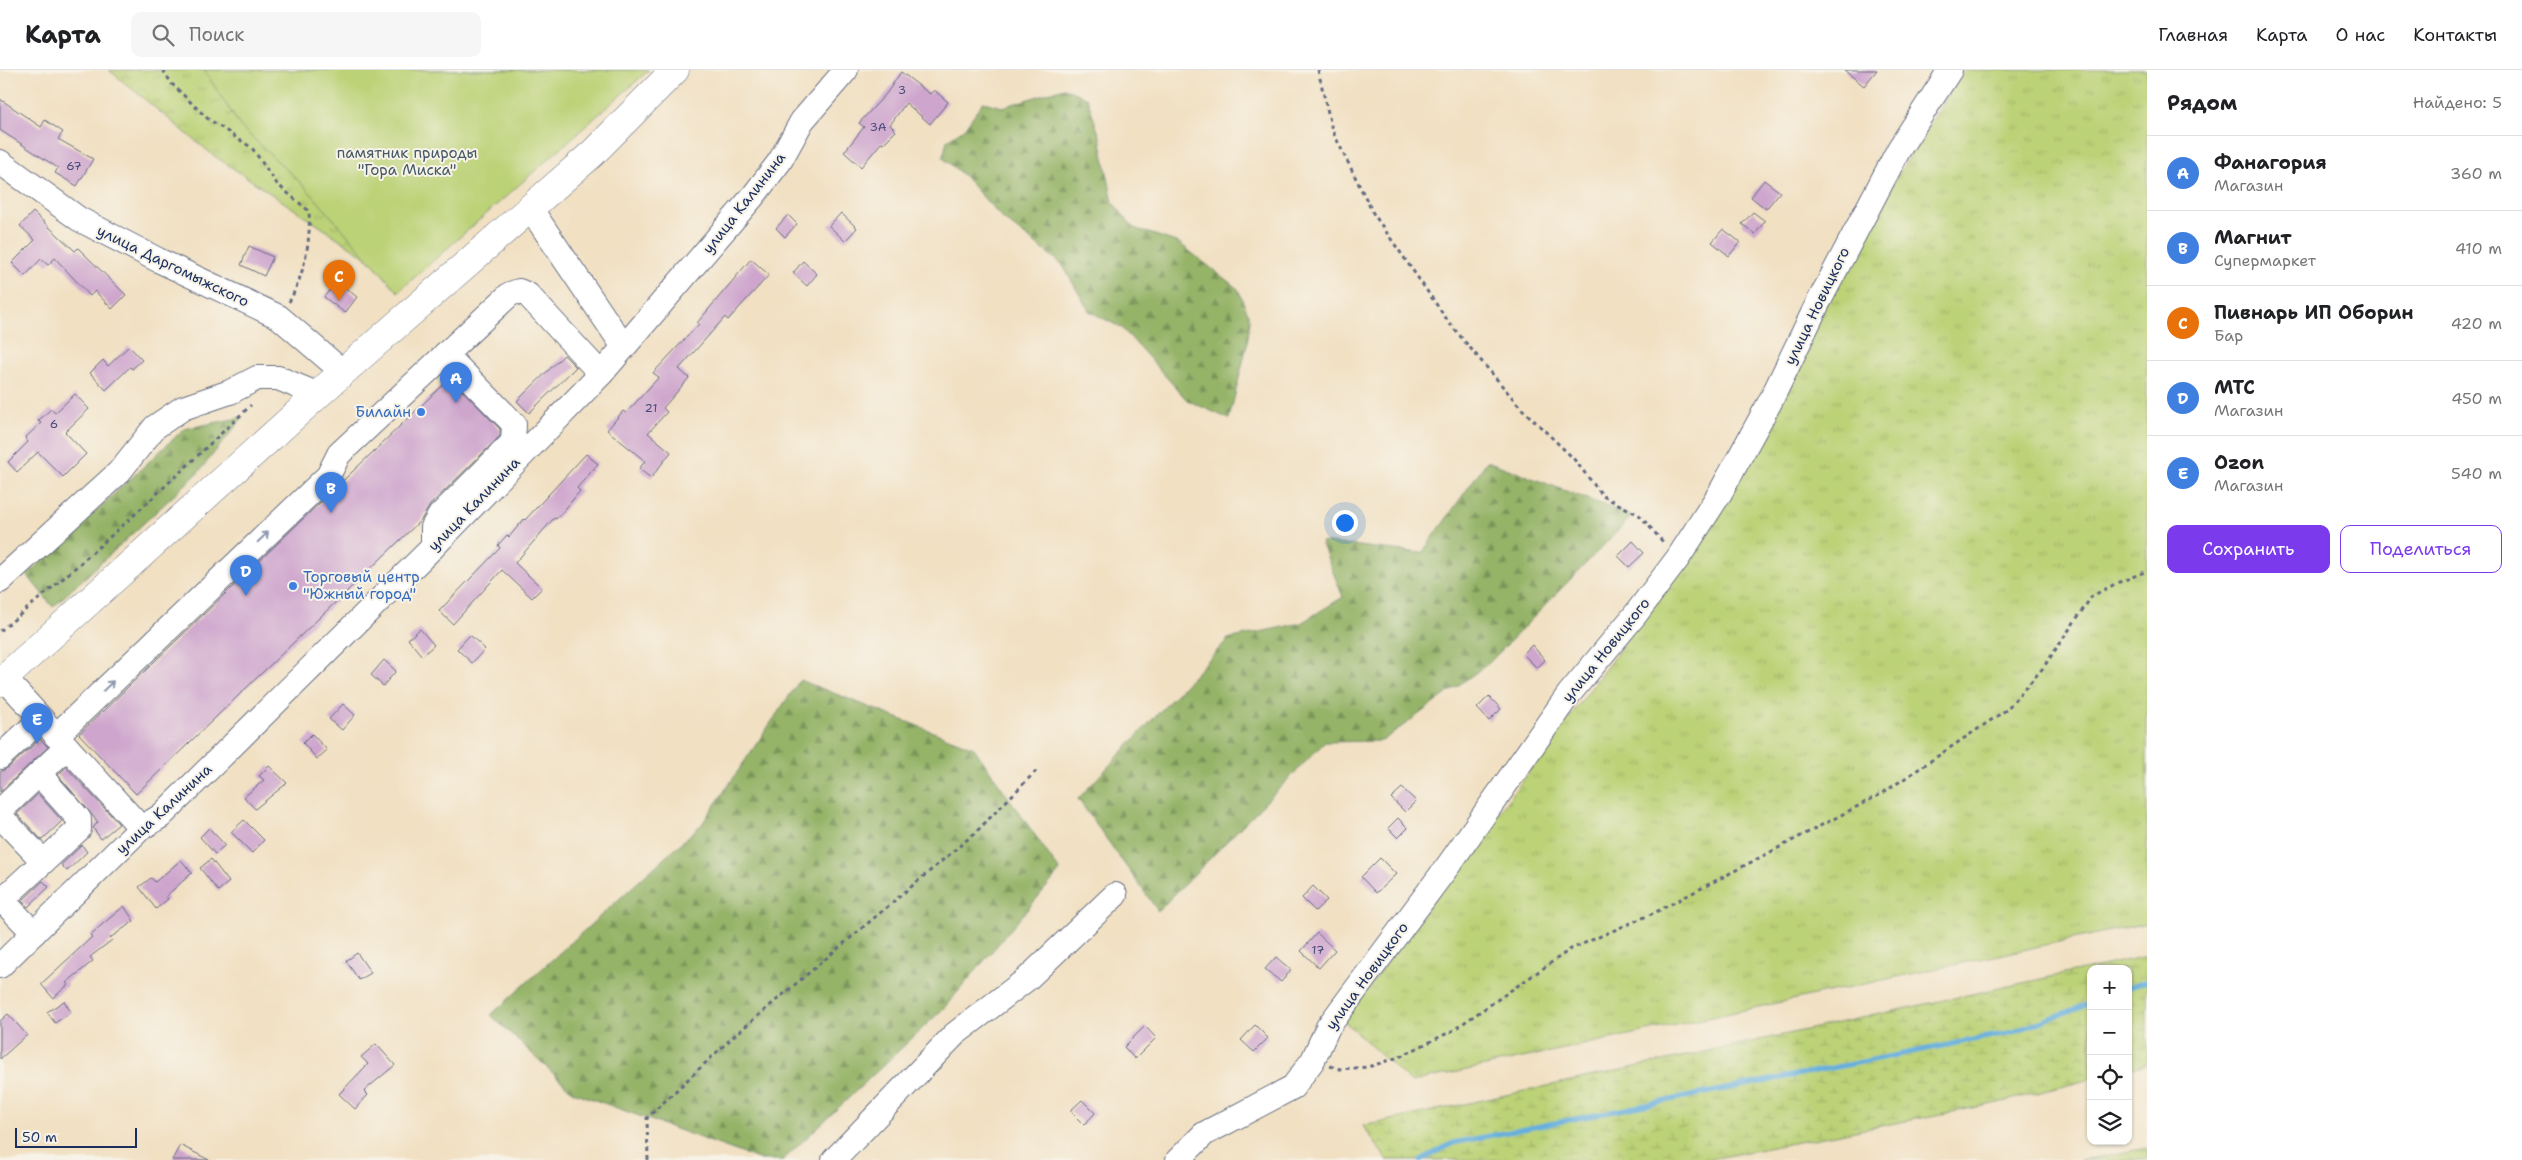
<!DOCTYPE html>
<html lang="ru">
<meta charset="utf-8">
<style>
body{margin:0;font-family:"Shantell Sans",sans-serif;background:#f6f6f6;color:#202124}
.controls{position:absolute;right:15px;bottom:15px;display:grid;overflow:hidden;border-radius:10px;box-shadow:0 1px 4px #0004}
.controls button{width:45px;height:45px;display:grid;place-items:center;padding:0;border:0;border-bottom:1px solid #e0e0e0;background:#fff;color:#202124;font:25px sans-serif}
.scale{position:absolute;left:15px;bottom:12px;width:122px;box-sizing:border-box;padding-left:5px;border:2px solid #1b2f5e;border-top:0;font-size:14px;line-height:18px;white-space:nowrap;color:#1b2f5e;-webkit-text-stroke:4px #f7f3e8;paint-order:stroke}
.you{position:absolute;left:1344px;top:452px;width:18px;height:18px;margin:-12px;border:4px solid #fff;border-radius:50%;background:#1a73e8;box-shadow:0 0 0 8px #1a73e833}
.badge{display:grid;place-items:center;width:32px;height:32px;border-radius:50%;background:#7c3aed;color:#fff;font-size:16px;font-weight:700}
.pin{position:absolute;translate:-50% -41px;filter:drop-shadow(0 1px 2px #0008)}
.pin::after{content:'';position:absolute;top:26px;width:18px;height:15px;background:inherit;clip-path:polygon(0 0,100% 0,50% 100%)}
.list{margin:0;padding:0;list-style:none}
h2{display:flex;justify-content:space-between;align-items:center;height:65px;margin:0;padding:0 20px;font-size:21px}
h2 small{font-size:16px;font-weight:400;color:#757577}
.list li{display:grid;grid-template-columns:32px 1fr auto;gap:15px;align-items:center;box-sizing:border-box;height:75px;padding:0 20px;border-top:1px solid #e0e0e0}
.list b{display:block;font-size:19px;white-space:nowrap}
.list p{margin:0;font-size:16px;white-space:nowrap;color:#757577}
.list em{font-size:16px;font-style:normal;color:#757577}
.actions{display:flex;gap:10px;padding:15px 20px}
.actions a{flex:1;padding:11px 0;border:1px solid #7c3aed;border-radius:10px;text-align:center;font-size:18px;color:#7c3aed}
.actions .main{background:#7c3aed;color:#fff}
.icon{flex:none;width:28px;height:28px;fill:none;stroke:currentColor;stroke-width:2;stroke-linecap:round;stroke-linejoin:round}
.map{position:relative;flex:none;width:2147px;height:1090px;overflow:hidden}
header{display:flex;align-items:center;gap:30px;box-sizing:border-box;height:70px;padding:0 25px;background:#fff;border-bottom:1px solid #e0e0e0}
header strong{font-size:24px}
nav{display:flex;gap:28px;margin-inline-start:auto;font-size:18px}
.search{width:350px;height:45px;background:#f6f6f6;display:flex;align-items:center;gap:12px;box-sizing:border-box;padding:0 18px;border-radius:10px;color:#757577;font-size:19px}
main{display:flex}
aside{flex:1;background:#fff}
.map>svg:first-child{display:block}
</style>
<header>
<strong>Карта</strong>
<div class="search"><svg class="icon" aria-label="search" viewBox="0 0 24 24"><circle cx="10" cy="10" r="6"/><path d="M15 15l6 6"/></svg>Поиск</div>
<nav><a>Главная</a><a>Карта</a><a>О нас</a><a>Контакты</a></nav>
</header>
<main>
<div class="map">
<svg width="2147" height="1090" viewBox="0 0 2147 1090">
<defs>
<pattern id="grass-tufts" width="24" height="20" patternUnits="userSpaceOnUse" patternTransform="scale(1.25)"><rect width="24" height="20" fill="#bcd277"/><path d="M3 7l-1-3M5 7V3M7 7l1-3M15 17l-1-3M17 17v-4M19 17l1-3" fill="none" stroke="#a1b569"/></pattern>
<pattern id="forest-firs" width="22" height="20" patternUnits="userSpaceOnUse" patternTransform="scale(1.25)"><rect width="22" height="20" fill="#95b468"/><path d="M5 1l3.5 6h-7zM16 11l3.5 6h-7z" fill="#799359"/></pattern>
<pattern id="wetland-marsh" width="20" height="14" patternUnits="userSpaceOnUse" patternTransform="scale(1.25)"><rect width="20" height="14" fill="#bcd277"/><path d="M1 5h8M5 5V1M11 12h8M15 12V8" fill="none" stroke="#a1b569"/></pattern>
</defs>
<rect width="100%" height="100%" fill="#f7f3e8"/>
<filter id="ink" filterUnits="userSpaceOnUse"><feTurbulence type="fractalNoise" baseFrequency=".02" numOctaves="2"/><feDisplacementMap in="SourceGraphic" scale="10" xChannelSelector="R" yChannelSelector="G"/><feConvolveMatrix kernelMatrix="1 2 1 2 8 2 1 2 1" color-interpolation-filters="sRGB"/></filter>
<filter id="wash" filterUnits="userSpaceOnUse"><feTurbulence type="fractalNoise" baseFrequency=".0096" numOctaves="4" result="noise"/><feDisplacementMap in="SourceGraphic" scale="20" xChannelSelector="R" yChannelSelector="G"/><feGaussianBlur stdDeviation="1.12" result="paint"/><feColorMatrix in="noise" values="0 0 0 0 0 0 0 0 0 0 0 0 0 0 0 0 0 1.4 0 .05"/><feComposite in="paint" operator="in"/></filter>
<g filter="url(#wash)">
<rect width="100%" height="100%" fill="#f1e0c2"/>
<g fill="url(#grass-tufts)" stroke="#6c806a">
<path d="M109,0H627L399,209L213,85Z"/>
<path d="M1964,0H2147V853L1411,1012L1344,951L1701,470L1872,146Z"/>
</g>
<g fill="url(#forest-firs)" stroke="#587263">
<path d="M1064,18L1087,28L1100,67L1113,133L1134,158L1179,173L1238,219L1250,249L1247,275L1229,349L1187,330L1122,258L1089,241L1062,194L1002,148L964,106L943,88L947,70L964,59L983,32L1003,37Z"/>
<path d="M243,347L198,403L53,537L27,505L184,359Z"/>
<path d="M1487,391L1632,446L1489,593L1382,671L1325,672L1158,841L1078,729L1228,569L1301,553L1343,527L1321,472L1422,483Z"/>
<path d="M800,610L974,678L1060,801L945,937L783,1090H761L573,1022L491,945L702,754Z"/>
</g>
<g fill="url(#wetland-marsh)" stroke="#6c806a">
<path d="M2147,886V994L2128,999V899H2091V1009L1998,1033L1706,1090H1387L1363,1056Z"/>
<path d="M2147,1078V1090H2081Z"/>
</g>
<path fill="#bcd277" stroke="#6c806a" d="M204,0H649L398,222L306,118L241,57Z"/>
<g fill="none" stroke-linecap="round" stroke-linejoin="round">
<g stroke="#66afde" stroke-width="5">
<path d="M2128,918L2147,911"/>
<path d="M1421,1090L1453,1073L2013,962L2091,933"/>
</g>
</g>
<g id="blocks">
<g fill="#cea5cd">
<path d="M1844,0H1877L1864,16Z"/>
<path d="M901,2L930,24L934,20L948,32L930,54L906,33L890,55L896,61L883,74L881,73L861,97L844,82L864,57L859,53L886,24Z"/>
<path d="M0,29L41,57L45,50L63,62L58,69L93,89L77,116L55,103L58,98L0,60Z"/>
<path d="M1764,110L1780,122L1766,139L1751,127Z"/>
<path d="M33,142L75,181L78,178L126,225L112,239L95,221L90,226L55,188L48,195L41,189L25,206L12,193L35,170L20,156Z"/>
<path d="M1753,142L1765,151L1755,164L1742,154Z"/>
<path d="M841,143L857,158L845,171L829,156Z"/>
<path d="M788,145L797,154L785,167L776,158Z"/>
<path d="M1723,159L1740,172L1729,186L1712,172Z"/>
<path d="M249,176L273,187L264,206L241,195Z"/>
<path d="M751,189L769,205L728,250L725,247L679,299L689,308L663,338L667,342L648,363L671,382L651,408L639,399L645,391L607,360L623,341L626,343L659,307L653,303L699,254L697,253Z"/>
<path d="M803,191L817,204L807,216L793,203Z"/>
<path d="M337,211L357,227L345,243L324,227Z"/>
<path d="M129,276L142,290L132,299L130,297L106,320L90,303L103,290L108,296Z"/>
<path d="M564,285L576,297L529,343L517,331Z"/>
<path d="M450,308L500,359V366L430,435L421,450L136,724L79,664Z"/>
<path d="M75,324L89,339L65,362L86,384L63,407L38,382L17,402L8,392L28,372L25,368L41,353L38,351L51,339L55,343Z"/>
<path d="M586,384L598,394L577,418L580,421L566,438L556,449L554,448L515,493L542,518L532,528L502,500L453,554L439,541L500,478L498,475L507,465L509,467L524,449L525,450Z"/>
<path d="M1633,471L1644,483L1629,497L1618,486Z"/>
<path d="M420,559L434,575L422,586L408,569Z"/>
<path d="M470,565L485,579L472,593L457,579Z"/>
<path d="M1532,575L1545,590L1537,598L1523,584Z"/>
<path d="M384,590L396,601L383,616L371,605Z"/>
<path d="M1489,626L1501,639L1489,651L1477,638Z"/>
<path d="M343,634L355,645L342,660L329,649Z"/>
<path d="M312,664L327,680L317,689L303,673Z"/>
<path d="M40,669L48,677L0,722V702L9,697Z"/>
<path d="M269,696L287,713L255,739L244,727L264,710L259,706Z"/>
<path d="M66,697L119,754L101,769L93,758L98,752L58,705Z"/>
<path d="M1402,718L1416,731L1405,742L1391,728Z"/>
<path d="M38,724L62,751L42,770L17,744Z"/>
<path d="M1398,748L1408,758L1398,768L1388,758Z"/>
<path d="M244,750L264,770L252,783L231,762Z"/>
<path d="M209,758L225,775L215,784L200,767Z"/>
<path d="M82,775L87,782L67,801L61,795Z"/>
<path d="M1380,788L1396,804L1376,823L1361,807Z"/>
<path d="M211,789L229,812L218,821L200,798Z"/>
<path d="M181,790L192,803L166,826L168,829L156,839L139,817L151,808L155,812Z"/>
<path d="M43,811L49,817L28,837L22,831Z"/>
<path d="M1313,816L1327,830L1315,841L1302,828Z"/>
<path d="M124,836L134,851L110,868L112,870L90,887L93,891L66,913L68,915L53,928L41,914L92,867L90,865Z"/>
<path d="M1317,863L1335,880L1319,898L1301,881Z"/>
<path d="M357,883L371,903L359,910L346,891Z"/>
<path d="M1276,887L1291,900L1281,912L1265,899Z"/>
<path d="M64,931L71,942L55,953L47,942Z"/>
<path d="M8,944L27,965L0,989V951Z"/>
<path d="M1255,955L1268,968L1254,982L1241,970Z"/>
<path d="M1145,956L1156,968L1135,989L1124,977Z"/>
<path d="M376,974L395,995L364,1021L368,1025L355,1039L339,1024L368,994L361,987Z"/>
<path d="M1082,1030L1095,1043L1084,1055L1070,1041Z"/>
<path d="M180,1075L209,1090H172Z"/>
</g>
</g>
</g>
<g filter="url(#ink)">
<use href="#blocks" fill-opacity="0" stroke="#666d81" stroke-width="1"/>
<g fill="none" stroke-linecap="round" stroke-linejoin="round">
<g stroke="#666d81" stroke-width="26">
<g id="minor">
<path d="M0,92L79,149L158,190L279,247L343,302"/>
<path d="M530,138L624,277"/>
<path d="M433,477V457L440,445L513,372L514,354L445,284"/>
<path d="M0,511L119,402L155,357L183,338L230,322L257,308H278L319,325"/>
<path d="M4,608L141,758"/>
<path d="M56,666L328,406L339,384L510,224L519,221L528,225L601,304"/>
<path d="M0,687L41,649"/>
<path d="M0,741L67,677"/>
<path d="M0,746L43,791"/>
<path d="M0,828L34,863"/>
<path d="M2,830L79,759V749L39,704"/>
<path d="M0,896L141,758L161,746L433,477L601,304L754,125L780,91L802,51L846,0"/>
<path d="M834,1090L955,964L1027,909L1115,825"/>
<path d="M1178,1090L1204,1064L1293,1017L1313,990L1328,957L1450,793L1569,624L1635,545L1678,488L1720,423L1770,332L1817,235L1899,79L1950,0"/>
</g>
</g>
<g stroke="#666d81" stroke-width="29">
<path id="major" d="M0,612L343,302L593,83L675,0"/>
</g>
<g stroke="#666d81" stroke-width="3" stroke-dasharray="4 4" stroke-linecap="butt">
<path d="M163,0L172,14L207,48L252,78L277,114L309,141C311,172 304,205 289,232"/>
<path d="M1318,0L1332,60L1373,143L1450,254L1521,338L1573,388L1603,426L1639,445L1665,474"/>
<path d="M0,561C88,490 169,413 251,335"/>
<path d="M1330,996L1340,999L1368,997L1399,987L1452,961L1571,879L1656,842L1883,723L2006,640L2043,598L2092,526L2117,513L2147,501"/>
<path d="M648,1090L647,1048L735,965L975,763L1036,701"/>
</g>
<use href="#minor" stroke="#fff" stroke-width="24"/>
<use href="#major" stroke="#fff" stroke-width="28"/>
</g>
<defs><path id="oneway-shaft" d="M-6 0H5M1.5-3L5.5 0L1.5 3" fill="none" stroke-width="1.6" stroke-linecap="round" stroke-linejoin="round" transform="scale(1.25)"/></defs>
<g stroke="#8d97ae">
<use href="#oneway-shaft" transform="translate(263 467) rotate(-44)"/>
<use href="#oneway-shaft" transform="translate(108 616) rotate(-44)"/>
</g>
</g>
<g fill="#3f7fe0" stroke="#f7f3e8" stroke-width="2">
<circle cx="421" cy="342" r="5"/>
<circle cx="293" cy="516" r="5"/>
</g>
<g text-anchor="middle" stroke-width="4" stroke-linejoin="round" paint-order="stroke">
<g font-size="12" fill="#484c7a">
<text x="902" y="24">3</text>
<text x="878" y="61">3А</text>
<text x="74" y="100">67</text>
<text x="651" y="342">21</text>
<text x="54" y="358">6</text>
<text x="1318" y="884">17</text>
</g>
<g font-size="15" fill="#435864" stroke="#f7f3e8">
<text x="407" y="88">памятник природы<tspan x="407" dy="17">"Гора Миска"</tspan></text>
</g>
<g font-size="15" fill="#1b2f5e" stroke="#f7f3e8">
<text transform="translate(744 133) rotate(-52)" y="5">улица Калинина</text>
<text transform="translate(173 196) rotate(26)" y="5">улица Даргомыжского</text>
<text transform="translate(1817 236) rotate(-64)" y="5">улица Новицкого</text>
<text transform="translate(474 434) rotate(-46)" y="5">улица Калинина</text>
<text transform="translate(1606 580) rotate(-51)" y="5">улица Новицкого</text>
<text transform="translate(164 739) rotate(-43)" y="5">улица Калинина</text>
<text transform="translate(1367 906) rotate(-54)" y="5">улица Новицкого</text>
</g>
<g font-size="15" fill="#366cbe" stroke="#f7f3e8" text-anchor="end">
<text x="411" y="347">Билайн</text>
<text x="303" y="512" text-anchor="start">Торговый центр<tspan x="303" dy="17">"Южный город"</tspan></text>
</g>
</g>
</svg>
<div class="controls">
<button>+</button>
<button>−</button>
<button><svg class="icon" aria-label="locate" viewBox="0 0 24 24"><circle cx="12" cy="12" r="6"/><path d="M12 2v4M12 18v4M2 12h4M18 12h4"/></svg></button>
<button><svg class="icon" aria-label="layers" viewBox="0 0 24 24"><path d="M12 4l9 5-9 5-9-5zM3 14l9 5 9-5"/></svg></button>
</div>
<div class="scale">50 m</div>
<div class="you"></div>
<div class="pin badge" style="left:456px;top:333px;background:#3f7fe0">A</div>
<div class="pin badge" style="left:331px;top:443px;background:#3f7fe0">B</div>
<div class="pin badge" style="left:339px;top:231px;background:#e8710a">C</div>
<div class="pin badge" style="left:246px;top:526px;background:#3f7fe0">D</div>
<div class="pin badge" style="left:37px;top:674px;background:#3f7fe0">E</div>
</div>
<aside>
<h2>Рядом<small>Найдено: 5</small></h2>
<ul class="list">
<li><span class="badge" style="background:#3f7fe0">A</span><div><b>Фанагория</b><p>Магазин</p></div><em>360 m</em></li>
<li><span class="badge" style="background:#3f7fe0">B</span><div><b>Магнит</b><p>Супермаркет</p></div><em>410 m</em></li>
<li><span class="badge" style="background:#e8710a">C</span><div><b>Пивнарь ИП Оборин</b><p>Бар</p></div><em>420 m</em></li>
<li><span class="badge" style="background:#3f7fe0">D</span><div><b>МТС</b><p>Магазин</p></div><em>450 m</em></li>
<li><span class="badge" style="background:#3f7fe0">E</span><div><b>Ozon</b><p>Магазин</p></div><em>540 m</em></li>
</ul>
<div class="actions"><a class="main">Сохранить</a><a>Поделиться</a></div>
</aside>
</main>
